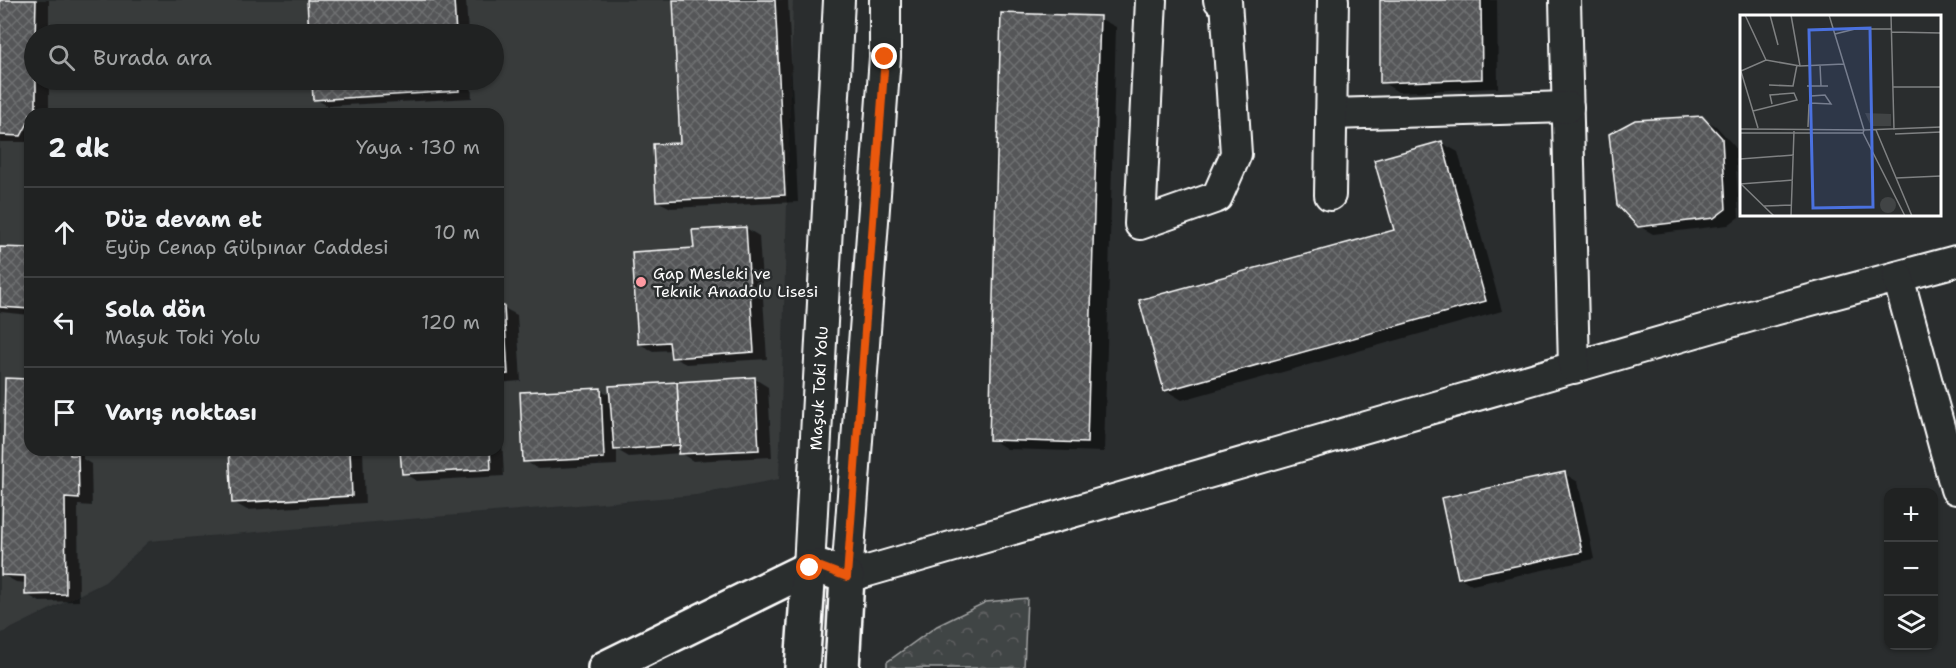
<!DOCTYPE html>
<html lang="tr">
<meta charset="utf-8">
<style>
body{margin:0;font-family:"Shantell Sans",sans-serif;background:#282a2a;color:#f1f3f6}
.controls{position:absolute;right:18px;bottom:18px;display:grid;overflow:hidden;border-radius:12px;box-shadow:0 2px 4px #0004}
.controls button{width:54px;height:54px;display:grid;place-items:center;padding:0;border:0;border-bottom:2px solid #3d3f40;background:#202222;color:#f1f3f6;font:30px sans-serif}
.stop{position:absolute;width:18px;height:18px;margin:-14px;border:4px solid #ea580c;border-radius:50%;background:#fff}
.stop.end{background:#ea580c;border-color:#fff;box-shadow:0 2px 6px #0008}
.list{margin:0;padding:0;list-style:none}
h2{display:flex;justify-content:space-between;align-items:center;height:78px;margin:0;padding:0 24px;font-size:26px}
h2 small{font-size:20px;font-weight:400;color:#a2a4a5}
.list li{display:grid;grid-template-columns:39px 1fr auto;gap:18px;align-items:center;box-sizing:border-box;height:90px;padding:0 24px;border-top:2px solid #3d3f40}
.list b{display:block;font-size:22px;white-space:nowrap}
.list p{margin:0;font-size:20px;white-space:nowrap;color:#a2a4a5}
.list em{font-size:20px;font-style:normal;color:#a2a4a5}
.icon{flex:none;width:33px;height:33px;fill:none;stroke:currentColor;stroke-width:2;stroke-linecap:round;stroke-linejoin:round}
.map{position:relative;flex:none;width:1956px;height:668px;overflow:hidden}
.search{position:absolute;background:#202222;box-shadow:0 2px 4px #0004;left:24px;top:24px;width:480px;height:66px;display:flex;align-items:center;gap:15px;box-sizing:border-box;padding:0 21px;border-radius:33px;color:#a2a4a5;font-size:22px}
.panel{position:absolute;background:#202222;box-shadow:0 2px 4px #0004;left:24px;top:108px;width:480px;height:348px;border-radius:18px}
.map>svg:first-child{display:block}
</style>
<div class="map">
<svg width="1956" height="668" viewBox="0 0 1956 668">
<defs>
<pattern id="forest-crowns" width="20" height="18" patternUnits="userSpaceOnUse" patternTransform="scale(1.5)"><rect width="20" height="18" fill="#414445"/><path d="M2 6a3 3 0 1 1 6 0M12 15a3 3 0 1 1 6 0" fill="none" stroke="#5e6061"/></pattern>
<pattern id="building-cross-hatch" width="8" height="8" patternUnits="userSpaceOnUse" patternTransform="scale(1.5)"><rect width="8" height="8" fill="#555758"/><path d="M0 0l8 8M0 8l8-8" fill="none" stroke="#6e7071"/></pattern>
</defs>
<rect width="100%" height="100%" fill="#2a2d2e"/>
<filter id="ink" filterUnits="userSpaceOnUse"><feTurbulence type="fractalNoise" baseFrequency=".0167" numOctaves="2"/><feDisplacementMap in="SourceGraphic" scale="12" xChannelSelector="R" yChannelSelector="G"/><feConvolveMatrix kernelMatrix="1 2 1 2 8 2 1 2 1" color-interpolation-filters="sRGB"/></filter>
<g filter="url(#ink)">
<path fill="#373a3b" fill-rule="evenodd" d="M0,0H793L779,479L696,495L149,541L105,582L0,634ZM34,34H494V80H34ZM30,114H498V450H30Z"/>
<path fill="url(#forest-crowns)" stroke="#a0a2a2" stroke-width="1.5" d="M1027,598L1024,668H887V662L937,626L986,602Z"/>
<g fill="#0007">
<path d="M0,0H49V34H34V80H49V114H30V142H0Z"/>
<path d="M309,0H466L468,34H311Z"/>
<path d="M674,0H788L798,202L671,208L657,201L682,144Z"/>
<path d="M1381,0H1497L1498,88L1398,92L1382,82Z"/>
<path d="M1099,18L1116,27L1104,452L1007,449L991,439Z"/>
<path d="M314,80H471L472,98L328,106L315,99Z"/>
<path d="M1702,118L1716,126L1735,147L1739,217L1728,225L1653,234L1639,226Z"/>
<path d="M1442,143L1458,152L1502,311L1182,400L1165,390L1396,231Z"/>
<path d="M746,228L759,236L767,359L686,364L672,357V350L653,351L639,344L695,249Z"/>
<path d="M0,249L30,250V315L0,312Z"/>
<path d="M498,308H504L517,315L521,381L498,383Z"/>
<path d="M755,379L768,387L772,457L693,461L680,453L629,457L617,450V465L538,469L525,461L601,390L612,396Z"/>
<path d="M7,380H30V450H83V459L91,464L92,506L78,505L79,601L40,602L26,594V583L16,582L3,575Z"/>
<path d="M498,395L500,396L504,476L417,481L403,473L402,450H498Z"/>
<path d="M230,450H363L365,503L247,510L233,502Z"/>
<path d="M1565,474L1578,482L1594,559L1472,585L1459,577Z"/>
</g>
<g fill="url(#building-cross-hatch)" stroke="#fff" stroke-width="1.5">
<path d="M0,0H36L34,80H36V108L33,114H30V119L21,136L0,135Z"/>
<path d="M307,0H454L456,34H309Z"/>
<path d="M673,0H775L785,195L656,201L653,144L680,143Z"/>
<path d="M1380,0H1481L1482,79L1380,83Z"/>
<path d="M1001,13L1100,16L1087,443L989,440Z"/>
<path d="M312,80H458L459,91L313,100Z"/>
<path d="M1702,116L1722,138L1726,209L1714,218L1638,227L1617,205L1609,134L1635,120Z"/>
<path d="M1442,141L1486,301L1164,391L1139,300L1394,230L1374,160Z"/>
<path d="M746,227L754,352L671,358L669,342L638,344L632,252L694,248L692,230Z"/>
<path d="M0,247L30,248V309L0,307Z"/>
<path d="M498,306H504L508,374L498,375Z"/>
<path d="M29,358L30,450H70V455H78L79,499L65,498L66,594L25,595V576L1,575L5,378L29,379Z"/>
<path d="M755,377L759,450L678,454L680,445L677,382Z"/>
<path d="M677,382L680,445L614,450L609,386Z"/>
<path d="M601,388L604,458L523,462L520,392Z"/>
<path d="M229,450H350L352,496L232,503Z"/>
<path d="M400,450H490L491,469L402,474Z"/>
<path d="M1565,472L1582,552L1458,578L1441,498Z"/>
</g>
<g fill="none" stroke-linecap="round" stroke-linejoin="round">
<g stroke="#fff" stroke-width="34">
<g id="minor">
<path d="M885,0V57L847,577L1751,316L1956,261"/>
<path d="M1151,0L1140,224L1217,197L1236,154L1226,1L1219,0"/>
<path d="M1565,0L1574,368"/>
<path d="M1331,114L1568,107"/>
<path d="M1330,195L1333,0"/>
<path d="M1898,277L1956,489"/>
<path id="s1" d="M809,568L839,0"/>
</g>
</g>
<g stroke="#fff" stroke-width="38">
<g id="secondary">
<path d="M605,668L809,568L821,567L847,577L842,668"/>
<path d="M802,668L809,568"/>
</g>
</g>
<use href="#minor" stroke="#2a2d2e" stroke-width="30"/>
<use href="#secondary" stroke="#2a2d2e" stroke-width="33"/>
</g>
</g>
<g fill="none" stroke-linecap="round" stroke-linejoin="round" filter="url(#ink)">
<path stroke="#ea580c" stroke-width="8" d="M810,568L821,567L847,577L885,57"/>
</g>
<circle fill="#ff9aa2" stroke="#2a2d2e" stroke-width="2" cx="641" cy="282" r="6"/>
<g text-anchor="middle" stroke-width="5" stroke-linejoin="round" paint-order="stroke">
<g font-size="16" fill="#fff" stroke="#2a2d2e" text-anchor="start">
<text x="653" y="279">Gap Mesleki ve<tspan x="653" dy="18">Teknik Anadolu Lisesi</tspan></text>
</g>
<g font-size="16" fill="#fff" stroke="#2a2d2e">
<text dy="6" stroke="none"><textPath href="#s1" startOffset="180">Maşuk Toki Yolu</textPath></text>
</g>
</g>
<g transform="translate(1740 15)">
<rect width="201" height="201" fill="#2a2d2e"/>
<path d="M140 190a8 8 0 1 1 16 0a8 8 0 1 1-16 0Z" fill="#414445"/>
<path d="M125,98L151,99V111H131Z" fill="#414445"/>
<path fill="none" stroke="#7f8182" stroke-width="1.5" d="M5,0L26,45M30,0L38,30M51,0L60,51M151,0L154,115M152,17L201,18M95,19L115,14H151M80,50L81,71M0,53L18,113M1,56L26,45L60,51L104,49M29,70L53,71L57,50M67,71H88M153,72H201M13,96L57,85L54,78L30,80L32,89M68,112L69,90L70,88L71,81L85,80L91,89L70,88M0,114L124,115L89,0M136,115L172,201M0,118H123M123,118L165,201M123,118L124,115L201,112M155,119L201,117M0,144L54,140M156,163L201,161M0,169L53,165M1,169L34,201M24,191L52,190M51,201L54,116"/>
<path fill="#4a71e0" fill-opacity="0.15" stroke="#4a71e0" stroke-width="3" d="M130,13L133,192L73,193L69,15Z"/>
<rect width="201" height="201" fill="none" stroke="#fff" stroke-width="3"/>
</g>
</svg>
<div class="controls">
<button>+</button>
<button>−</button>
<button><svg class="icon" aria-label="layers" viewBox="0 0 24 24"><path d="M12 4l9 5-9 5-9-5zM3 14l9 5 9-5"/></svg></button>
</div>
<div class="stop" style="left:810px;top:568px"></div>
<div class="stop end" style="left:885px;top:57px"></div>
<div class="search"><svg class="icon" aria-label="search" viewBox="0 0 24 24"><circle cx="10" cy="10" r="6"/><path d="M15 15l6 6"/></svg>Burada ara</div>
<section class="panel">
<h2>2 dk<small>Yaya · 130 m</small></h2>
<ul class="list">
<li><svg class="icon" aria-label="ahead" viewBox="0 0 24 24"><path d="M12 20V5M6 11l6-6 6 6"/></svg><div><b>Düz devam et</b><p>Eyüp Cenap Gülpınar Caddesi</p></div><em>10 m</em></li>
<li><svg class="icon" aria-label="left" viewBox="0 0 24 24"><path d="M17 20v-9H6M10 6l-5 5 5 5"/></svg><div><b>Sola dön</b><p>Maşuk Toki Yolu</p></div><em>120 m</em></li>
<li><svg class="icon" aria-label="arrive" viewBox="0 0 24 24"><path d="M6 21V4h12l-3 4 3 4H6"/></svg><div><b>Varış noktası</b></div></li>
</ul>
</section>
</div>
